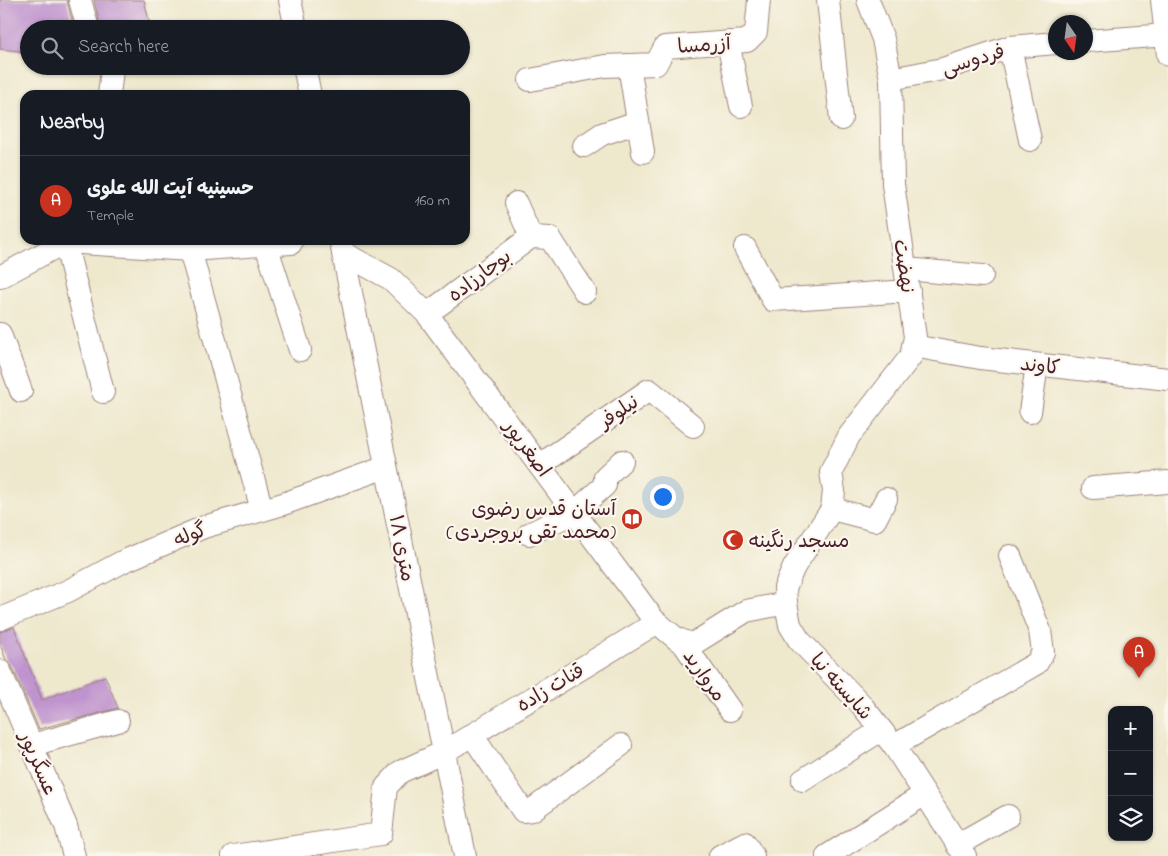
<!DOCTYPE html>
<meta charset="utf-8">
<style>
body{margin:0;font-family:"Indie Flower","Playpen Sans Arabic",sans-serif;background:#20242c;color:#f1f3f6}
.controls{position:absolute;right:15px;bottom:15px;display:grid;overflow:hidden;border-radius:10px;box-shadow:0 1px 4px #0004}
.controls button{width:45px;height:45px;display:grid;place-items:center;padding:0;border:0;border-bottom:1px solid #363941;background:#171b24;color:#f1f3f6;font:25px sans-serif}
.compass{position:absolute;left:1048px;top:15px;width:45px;height:45px;border-radius:50%;background:#171b24;box-shadow:0 1px 4px #0004;rotate:167deg}
.you{position:absolute;left:662px;top:496px;width:18px;height:18px;margin:-12px;border:4px solid #fff;border-radius:50%;background:#1a73e8;box-shadow:0 0 0 8px #1a73e833}
.badge{display:grid;place-items:center;width:32px;height:32px;border-radius:50%;background:#c8321e;color:#fff;font-size:16px;font-weight:700}
.pin{position:absolute;translate:-50% -41px;filter:drop-shadow(0 1px 2px #0008)}
.pin::after{content:'';position:absolute;top:26px;width:18px;height:15px;background:inherit;clip-path:polygon(0 0,100% 0,50% 100%)}
.list{margin:0;padding:0;list-style:none}
h2{display:flex;justify-content:space-between;align-items:center;height:65px;margin:0;padding:0 20px;font-size:21px}
h2 small{font-size:16px;font-weight:400;color:#9ea1a6}
.list li{display:grid;grid-template-columns:32px 1fr auto;gap:15px;align-items:center;box-sizing:border-box;height:90px;padding:0 20px;border-top:1px solid #363941}
.list b{display:block;font-size:19px;white-space:nowrap}
.list p{margin:0;font-size:16px;white-space:nowrap;color:#9ea1a6}
.list em{font-size:16px;font-style:normal;color:#9ea1a6}
.icon{flex:none;width:28px;height:28px;fill:none;stroke:currentColor;stroke-width:2;stroke-linecap:round;stroke-linejoin:round}
.map{position:relative;flex:none;width:1168px;height:856px;overflow:hidden}
.search{position:absolute;background:#171b24;box-shadow:0 1px 4px #0004;left:20px;top:20px;width:450px;height:55px;display:flex;align-items:center;gap:12px;box-sizing:border-box;padding:0 18px;border-radius:28px;color:#9ea1a6;font-size:19px}
.panel{position:absolute;background:#171b24;box-shadow:0 1px 4px #0004;left:20px;top:90px;width:450px;height:155px;border-radius:15px}
.map>svg:first-child{display:block}
</style>
<div class="map">
<svg width="1168" height="856" viewBox="0 0 1168 856">
<rect width="100%" height="100%" fill="#fbf7ec"/>
<filter id="ink" filterUnits="userSpaceOnUse"><feTurbulence type="fractalNoise" baseFrequency=".02" numOctaves="2"/><feDisplacementMap in="SourceGraphic" scale="10" xChannelSelector="R" yChannelSelector="G"/><feConvolveMatrix kernelMatrix="1 2 1 2 8 2 1 2 1" color-interpolation-filters="sRGB"/></filter>
<filter id="wash" filterUnits="userSpaceOnUse"><feTurbulence type="fractalNoise" baseFrequency=".0096" numOctaves="4" result="noise"/><feDisplacementMap in="SourceGraphic" scale="20" xChannelSelector="R" yChannelSelector="G"/><feGaussianBlur stdDeviation="1.12" result="paint"/><feColorMatrix in="noise" values="0 0 0 0 0 0 0 0 0 0 0 0 0 0 0 0 0 1.4 0 .05"/><feComposite in="paint" operator="in"/></filter>
<g filter="url(#wash)">
<rect width="100%" height="100%" fill="#eee8cd"/>
<g id="blocks">
<g fill="#bf93cd">
<path d="M0,0H67L74,29H29V52L0,49Z"/>
<path d="M94,0H144L151,29H101Z"/>
<path d="M14,627L42,700L105,676L118,708L39,729L12,666L6,660L0,644V632Z"/>
</g>
</g>
</g>
<g filter="url(#ink)">
<use href="#blocks" fill-opacity="0" stroke="#9c847c" stroke-width="1"/>
<g fill="none" stroke-linecap="round" stroke-linejoin="round">
<g stroke="#9c847c" stroke-width="24">
<g id="minor">
<path d="M80,0L88,29"/>
<path d="M290,0L296,29"/>
<path d="M828,0L841,119"/>
<path d="M868,0L883,39L891,79L893,184L915,337L911,356L849,436L831,472L834,491L832,509L794,567L785,588L786,603L790,625L799,640L860,703L894,746L965,856"/>
<path d="M1162,0L1168,55"/>
<path d="M1086,41L1168,35"/>
<path d="M728,42L741,106"/>
<path d="M1010,47L1030,140"/>
<path d="M629,65L643,152"/>
<path d="M304,66L310,95"/>
<path d="M891,79L943,69L1010,47L1056,43"/>
<path d="M530,80L605,66L656,64L665,47L747,41L756,32L759,0"/>
<path d="M109,95L112,70L109,66"/>
<path d="M584,146L602,134L638,122"/>
<path d="M516,203L531,237"/>
<path d="M70,240L65,242L103,392"/>
<path d="M341,243L465,856"/>
<path d="M266,245L300,350"/>
<path d="M745,248L773,300L909,291"/>
<path d="M190,250L262,510"/>
<path d="M343,253L391,279L427,314L654,620L678,640L693,644L746,611L786,603"/>
<path d="M906,269L982,276"/>
<path d="M0,277L65,242L190,250L291,243"/>
<path d="M427,314L531,237L550,238L585,292"/>
<path d="M0,334L21,391"/>
<path d="M913,346L980,358L1168,379"/>
<path d="M1030,412L1037,365"/>
<path d="M540,465L649,390L693,426"/>
<path d="M1093,488L1168,482"/>
<path d="M832,509L875,520L886,499"/>
<path d="M529,534L575,512L605,485V477L622,461"/>
<path d="M0,619L68,591L122,562L204,527L283,504L386,467"/>
<path d="M681,640L730,710"/>
<path d="M0,671L66,826L74,856"/>
<path d="M472,735L523,811L532,810L621,745"/>
<path d="M32,745L118,721"/>
<path d="M894,746L1037,663L1043,652L1040,631L1010,556"/>
<path d="M803,780L881,730"/>
<path d="M957,845L1008,816"/>
<path d="M233,856L381,834L386,787L400,772L444,752L656,623"/>
<path d="M720,856L745,843L753,856"/>
<path d="M827,856L925,794"/>
</g>
</g>
<use href="#minor" stroke="#fff" stroke-width="22"/>
</g>
</g>
<defs>
<g id="library-disc" transform="scale(1.125)"><circle r="9.5" fill="#c8321e" stroke="#fbf7ec"/><path d="M-6-4Q-3-5.5-.7-3.5V5Q-3 3-6 4ZM6-4Q3-5.5 .7-3.5V5Q3 3 6 4Z" fill="#fff"/></g>
<g id="mosque-disc" transform="scale(1.125)"><circle r="9.5" fill="#c8321e" stroke="#fbf7ec"/><path d="M3.5-4.9A6 6 0 1 0 3.5 4.9A5 5 0 1 1 3.5-4.9Z" fill="#fff"/></g>
</defs>
<g fill-rule="evenodd">
<use href="#library-disc" x="632" y="519"/>
<use href="#mosque-disc" x="733" y="540"/>
</g>
<g text-anchor="middle" stroke-width="4.5" stroke-linejoin="round" paint-order="stroke">
<g font-size="20" fill="#4a1f2b" stroke="#fbf7ec">
<text transform="translate(704 44) rotate(-4)" y="7">آزرمسا</text>
<text transform="translate(973 59) rotate(-17)" y="7">فردوسی</text>
<text transform="translate(905 266) rotate(82)" y="7">نهضت</text>
<text transform="translate(479 275) rotate(-37)" y="7">بوجارزاده</text>
<text transform="translate(1040 365) rotate(6)" y="7">کاوند</text>
<text transform="translate(618 411) rotate(-34)" y="7">نیلوفر</text>
<text transform="translate(528 448) rotate(54)" y="7">اصغرپور</text>
<text transform="translate(190 534) rotate(-22)" y="7">گوله</text>
<text transform="translate(403 548) rotate(79)" y="7">۱۸ متری</text>
<text transform="translate(705 675) rotate(55)" y="7">مروارید</text>
<text transform="translate(842 686) rotate(48)" y="7">شایسته نیا</text>
<text transform="translate(550 687) rotate(-31)" y="7">قنات زاده</text>
<text transform="translate(39 763) rotate(67)" y="7">عسگرپور</text>
</g>
<g font-size="20" fill="#4a1f2b" stroke="#fbf7ec" text-anchor="end">
<text x="616" y="515">آستان قدس رضوی<tspan x="616" dy="23">(محمد تقی بروجردی)</tspan></text>
<text x="749" y="547" text-anchor="start">مسجد رنگینه</text>
</g>
</g>
</svg>
<div class="controls">
<button>+</button>
<button>−</button>
<button><svg class="icon" aria-label="layers" viewBox="0 0 24 24"><path d="M12 4l9 5-9 5-9-5zM3 14l9 5 9-5"/></svg></button>
</div>
<svg class="compass" viewBox="-18 -18 36 36"><path d="M0-13l5 13h-10z" fill="#e53935"/><path d="M0 13l5-13h-10z" fill="#9ea1a6"/></svg>
<div class="you"></div>
<div class="pin badge" style="left:1139px;top:678px">A</div>
<div class="search"><svg class="icon" aria-label="search" viewBox="0 0 24 24"><circle cx="10" cy="10" r="6"/><path d="M15 15l6 6"/></svg>Search here</div>
<section class="panel">
<h2>Nearby<small></small></h2>
<ul class="list">
<li><span class="badge">A</span><div><b>حسینیه آیت الله علوی</b><p>Temple</p></div><em>160 m</em></li>
</ul>
</section>
</div>
